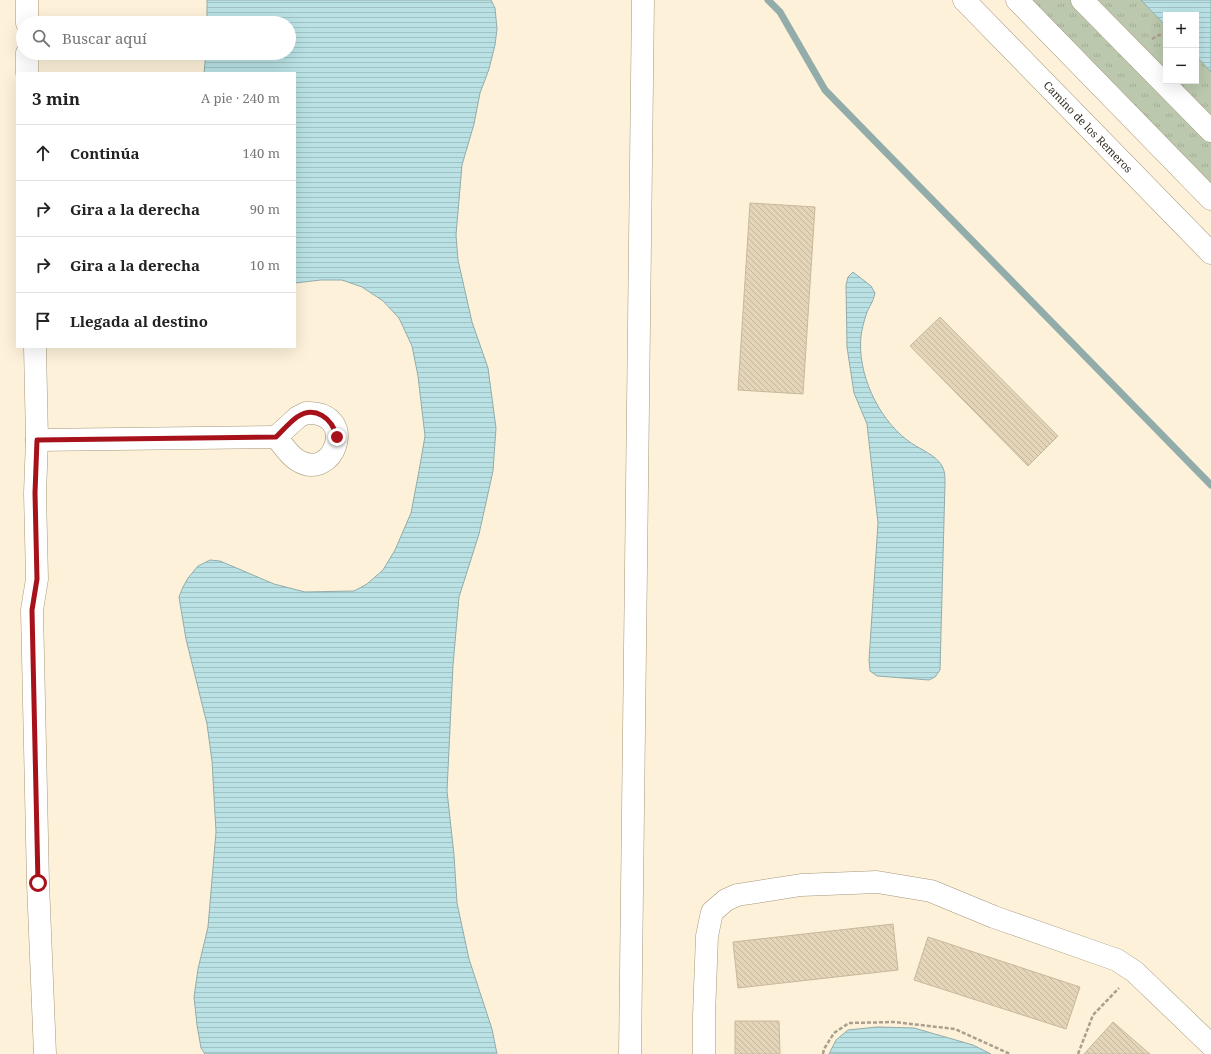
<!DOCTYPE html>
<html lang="es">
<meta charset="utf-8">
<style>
body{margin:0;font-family:"Noto Serif",serif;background:#f2f2f2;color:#222}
.controls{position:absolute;right:12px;top:12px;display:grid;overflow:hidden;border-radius:0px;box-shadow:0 4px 16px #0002}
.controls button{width:36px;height:36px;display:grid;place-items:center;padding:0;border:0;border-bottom:1px solid #e0e0e0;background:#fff;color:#222;font:20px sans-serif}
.stop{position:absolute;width:12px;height:12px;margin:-9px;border:3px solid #a7111a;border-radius:50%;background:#fff}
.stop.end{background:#a7111a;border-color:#fff;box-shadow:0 1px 4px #0008}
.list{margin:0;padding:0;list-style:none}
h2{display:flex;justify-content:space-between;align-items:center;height:52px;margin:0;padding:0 16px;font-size:17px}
h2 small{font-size:13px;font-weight:400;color:#767676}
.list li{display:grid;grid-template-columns:26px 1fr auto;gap:12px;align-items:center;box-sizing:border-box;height:56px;padding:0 16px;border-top:1px solid #e0e0e0}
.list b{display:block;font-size:15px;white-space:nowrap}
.list em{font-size:13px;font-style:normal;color:#767676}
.icon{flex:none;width:22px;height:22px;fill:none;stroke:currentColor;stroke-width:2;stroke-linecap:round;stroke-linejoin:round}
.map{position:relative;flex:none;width:1211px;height:1054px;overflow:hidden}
.search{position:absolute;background:#fff;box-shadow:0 4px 16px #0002;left:16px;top:16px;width:280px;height:44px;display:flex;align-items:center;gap:10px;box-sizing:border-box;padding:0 14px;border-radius:22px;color:#767676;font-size:15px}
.panel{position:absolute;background:#fff;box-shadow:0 4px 16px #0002;left:16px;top:72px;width:280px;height:276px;border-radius:0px}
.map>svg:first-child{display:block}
</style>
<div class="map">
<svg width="1211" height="1054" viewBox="0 0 1211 1054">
<defs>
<pattern id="grass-tufts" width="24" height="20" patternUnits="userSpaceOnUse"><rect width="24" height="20" fill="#bbc8ad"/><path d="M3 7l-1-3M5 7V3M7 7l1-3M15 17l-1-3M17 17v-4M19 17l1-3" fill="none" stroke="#a1ac95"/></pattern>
<pattern id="water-rules" width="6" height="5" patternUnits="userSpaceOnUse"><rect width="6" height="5" fill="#bae2e5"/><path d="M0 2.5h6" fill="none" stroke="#a0c2c4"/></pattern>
<pattern id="building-back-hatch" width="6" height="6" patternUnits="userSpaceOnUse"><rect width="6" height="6" fill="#e4d5b8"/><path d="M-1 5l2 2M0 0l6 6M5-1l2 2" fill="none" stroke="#c4b79e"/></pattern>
</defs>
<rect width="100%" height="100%" fill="#fdf1da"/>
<path fill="url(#grass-tufts)" d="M1032,0H1141L1166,26V81H1196V56L1211,72V184Z"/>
<g fill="url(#water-rules)" stroke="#92acaa">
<path d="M207,0H491L495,8L497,29L495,45L489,69L480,93L474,124L462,165L456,235L458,260L472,322L488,368L496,428L493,471L479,534L459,597L453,665L447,791L454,855L457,903L469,959L492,1029L497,1054H205L201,1048L197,1025L194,997L198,969L208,927L216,832L212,761L207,724L186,639L179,597L183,587L188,578L198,566L210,560L220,561L274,584L305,592L354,591L367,584L383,570L395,550L411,513L419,471L425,436L418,376L412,346L399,318L383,301L362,287L342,280H321L295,283V73H204L206,53H289V23H207Z"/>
<path d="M1141,0H1211V72L1196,56V15H1166V26Z"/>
<path d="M853,272L871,286L875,293C873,303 869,306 866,315C864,321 862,329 861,336C857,373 878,418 907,440C918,449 938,455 943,468C945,472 945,478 945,483L940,670L935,677L929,680L877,676L870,671L869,660L878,523L867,424L854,393L847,347L846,285L848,277Z"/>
<path d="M877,1027L914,1028L973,1045L991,1054H829L836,1040L848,1030Z"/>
</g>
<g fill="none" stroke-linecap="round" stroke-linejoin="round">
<path stroke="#92acaa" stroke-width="7" d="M768,0L780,12L825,90L1211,485"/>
</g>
<g fill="url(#building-back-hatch)" stroke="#c7b89c">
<path d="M750,203L815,207L803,394L738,390Z"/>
<path d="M940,317L1058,436L1028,466L910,346Z"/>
<path d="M893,924L898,970L738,988L733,942Z"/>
<path d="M928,937L1080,987L1066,1029L914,980Z"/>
<path d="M735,1021H779L780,1054H735Z"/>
<path d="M1113,1022L1150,1054H1084Z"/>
</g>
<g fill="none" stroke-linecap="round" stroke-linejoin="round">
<g stroke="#a5977b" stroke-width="23">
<g id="minor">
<path d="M27,0V23"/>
<path d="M1082,0L1211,131"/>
<path d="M27,53V73"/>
<path d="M35,347L37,440L35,493L37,579L32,610L38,883L45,1054"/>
<path d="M306,413C360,411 334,484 297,460C289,455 282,444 276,437L298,417Z"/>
<path d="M37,440L276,437"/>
<path d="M630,1054L643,0"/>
<path d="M704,1054V1015L707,936L712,912L726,900L737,895L801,885L877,882L931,891L994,917L1117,960L1135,972L1211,1045"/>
</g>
</g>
<g stroke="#a5977b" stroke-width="23">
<g id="major">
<path d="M964,0L1211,253"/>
<path d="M1017,0L1211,199"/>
</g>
</g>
<g stroke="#a99f8d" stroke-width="2.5" stroke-dasharray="4 2" stroke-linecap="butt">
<path d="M1152,39L1159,35H1166"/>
<path d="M823,1054L824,1049L834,1033L849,1023L894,1022L955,1029L1010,1054"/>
<path d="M1078,1054L1093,1015L1119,988"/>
</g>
<use href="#minor" stroke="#fff" stroke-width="22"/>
<use href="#major" stroke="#fff" stroke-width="22"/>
</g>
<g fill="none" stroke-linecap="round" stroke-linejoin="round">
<path stroke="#a7111a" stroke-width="5" d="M38,883L32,610L37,579L35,493L37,440L276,437C283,430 289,423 297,417C315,405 332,418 337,437"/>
</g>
<g text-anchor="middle" stroke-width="3" stroke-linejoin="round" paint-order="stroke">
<g font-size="11" fill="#332d22" stroke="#fff">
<text transform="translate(1088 127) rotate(46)" y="4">Camino de los Remeros</text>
</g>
</g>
</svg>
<div class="controls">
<button>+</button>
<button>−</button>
</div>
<div class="stop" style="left:38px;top:883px"></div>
<div class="stop end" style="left:337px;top:437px"></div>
<div class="search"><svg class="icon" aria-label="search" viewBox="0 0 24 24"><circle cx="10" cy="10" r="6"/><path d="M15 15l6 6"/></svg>Buscar aquí</div>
<section class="panel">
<h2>3 min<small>A pie · 240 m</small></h2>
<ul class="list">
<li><svg class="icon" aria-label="ahead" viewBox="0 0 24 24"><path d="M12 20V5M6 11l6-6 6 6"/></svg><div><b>Continúa</b></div><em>140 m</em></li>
<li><svg class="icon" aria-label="right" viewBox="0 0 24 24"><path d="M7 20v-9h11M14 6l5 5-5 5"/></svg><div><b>Gira a la derecha</b></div><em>90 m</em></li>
<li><svg class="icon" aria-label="right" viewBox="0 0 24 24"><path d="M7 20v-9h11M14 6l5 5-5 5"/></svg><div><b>Gira a la derecha</b></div><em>10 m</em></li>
<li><svg class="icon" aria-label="arrive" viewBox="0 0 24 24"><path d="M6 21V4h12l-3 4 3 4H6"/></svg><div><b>Llegada al destino</b></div></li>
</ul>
</section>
</div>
